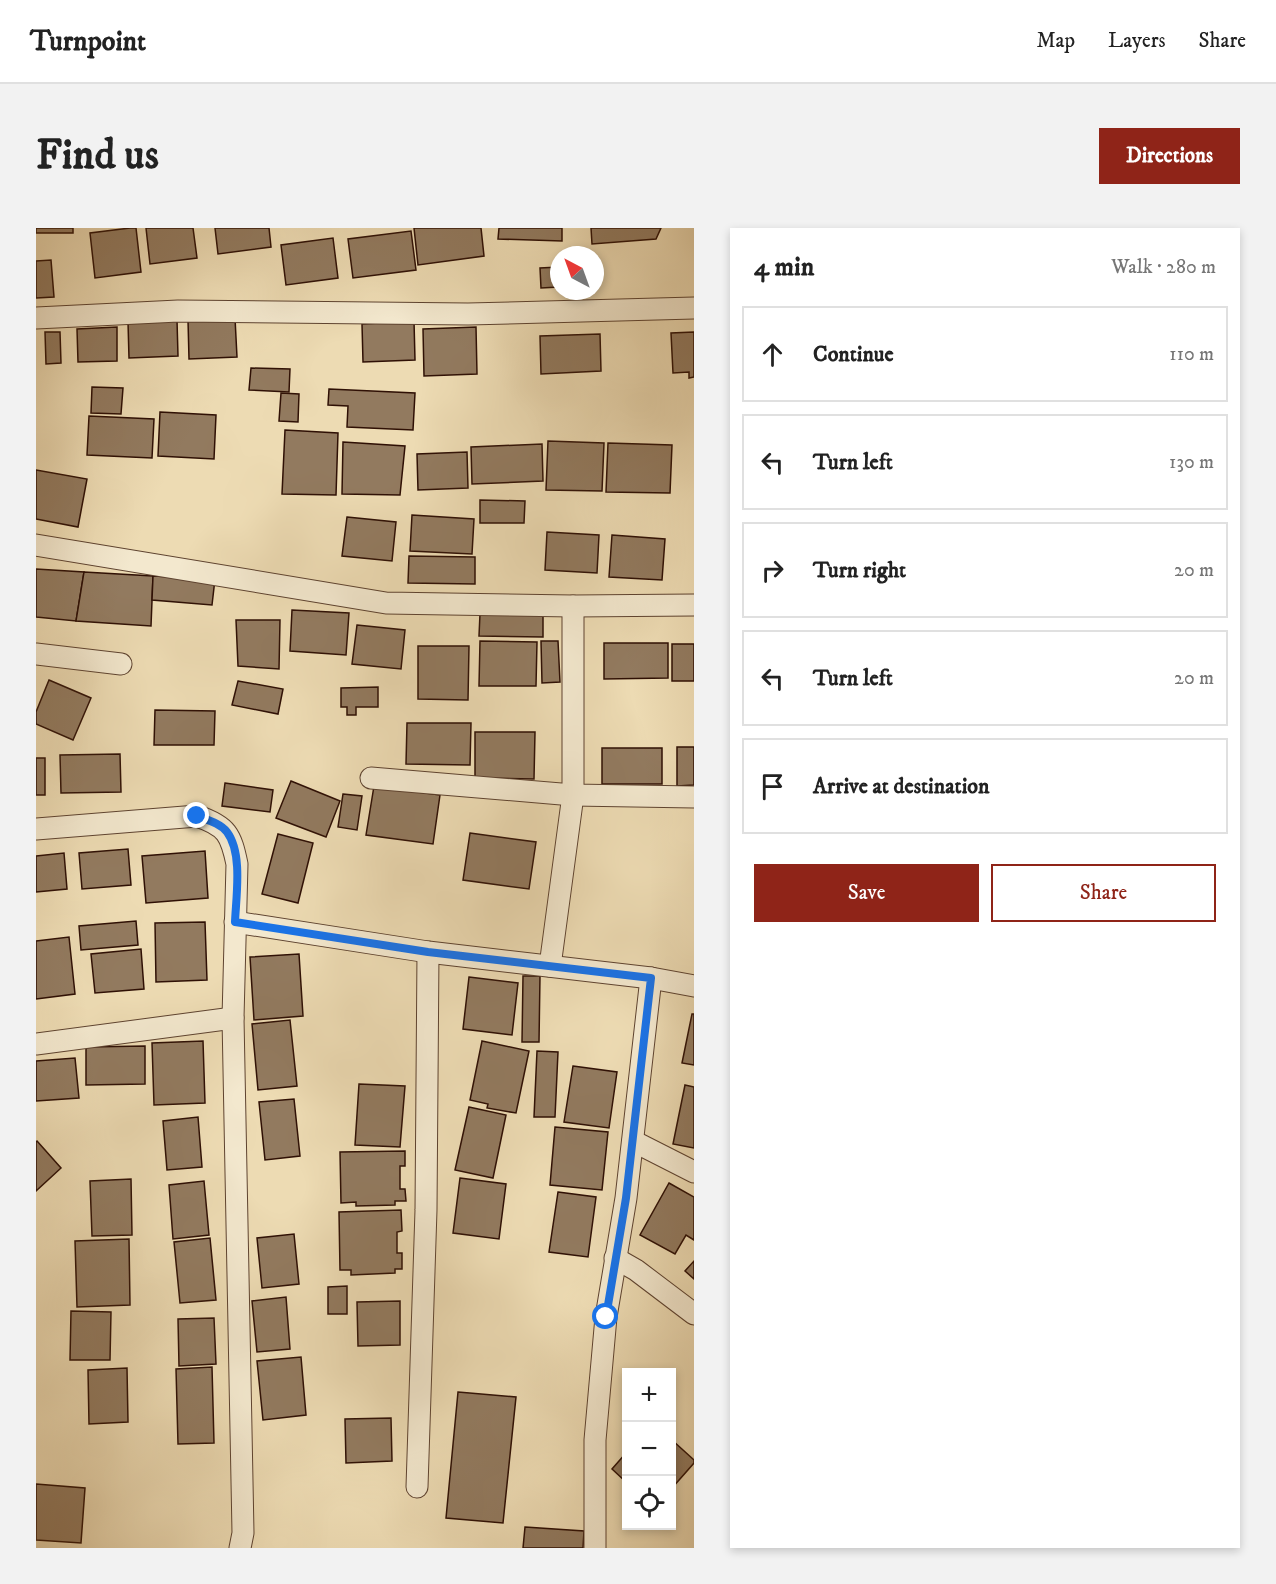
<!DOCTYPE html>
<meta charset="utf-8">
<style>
body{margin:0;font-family:"IM FELL DW Pica",serif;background:#f2f2f2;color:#222}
.controls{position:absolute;right:18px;bottom:18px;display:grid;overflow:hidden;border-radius:0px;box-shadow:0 3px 9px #0003}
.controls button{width:54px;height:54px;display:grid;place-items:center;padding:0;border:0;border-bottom:2px solid #e0e0e0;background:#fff;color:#222;font:30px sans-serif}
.compass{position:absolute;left:514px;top:18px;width:54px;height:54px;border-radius:50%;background:#fff;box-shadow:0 3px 9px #0003;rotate:319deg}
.stop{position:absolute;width:18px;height:18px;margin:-14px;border:4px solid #1a73e8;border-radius:50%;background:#fff}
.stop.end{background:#1a73e8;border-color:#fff;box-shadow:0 2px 6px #0008}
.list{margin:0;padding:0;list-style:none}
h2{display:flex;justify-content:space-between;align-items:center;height:78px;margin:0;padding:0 24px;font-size:26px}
h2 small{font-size:20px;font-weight:400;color:#767676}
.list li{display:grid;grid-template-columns:39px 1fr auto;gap:18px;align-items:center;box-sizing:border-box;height:96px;margin:0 12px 12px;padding:0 12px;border:2px solid #e0e0e0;border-radius:0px}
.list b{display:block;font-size:22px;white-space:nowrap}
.list em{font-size:20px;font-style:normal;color:#767676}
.actions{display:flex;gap:12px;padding:18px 24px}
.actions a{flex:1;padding:14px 0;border:2px solid #8f2418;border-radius:0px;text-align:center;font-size:21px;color:#8f2418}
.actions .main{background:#8f2418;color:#fff}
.icon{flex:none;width:33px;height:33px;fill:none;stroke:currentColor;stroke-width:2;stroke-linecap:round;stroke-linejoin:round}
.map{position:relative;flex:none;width:658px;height:1320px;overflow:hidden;border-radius:0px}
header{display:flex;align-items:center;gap:36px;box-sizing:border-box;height:84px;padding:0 30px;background:#fff;border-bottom:2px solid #e0e0e0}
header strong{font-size:28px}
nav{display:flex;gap:33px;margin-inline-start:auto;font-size:21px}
.intro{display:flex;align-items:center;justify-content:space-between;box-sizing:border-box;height:144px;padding:0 36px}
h1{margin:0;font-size:42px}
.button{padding:15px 27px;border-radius:0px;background:#8f2418;color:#fff;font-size:21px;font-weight:700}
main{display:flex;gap:36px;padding:0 36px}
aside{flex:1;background:#fff;border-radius:0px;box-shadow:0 3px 9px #0003}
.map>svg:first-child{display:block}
</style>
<header>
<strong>Turnpoint</strong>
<nav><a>Map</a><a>Layers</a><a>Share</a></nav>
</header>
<div class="intro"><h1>Find us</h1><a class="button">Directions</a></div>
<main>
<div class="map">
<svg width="658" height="1320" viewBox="0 0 658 1320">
<rect width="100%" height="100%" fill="#eddbb3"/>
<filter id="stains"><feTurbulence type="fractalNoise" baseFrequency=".00333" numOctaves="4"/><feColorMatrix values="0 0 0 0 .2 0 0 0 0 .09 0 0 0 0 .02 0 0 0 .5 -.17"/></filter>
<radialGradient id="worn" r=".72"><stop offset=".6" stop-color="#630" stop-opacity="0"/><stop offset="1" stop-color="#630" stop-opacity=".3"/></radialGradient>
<g fill="#927a5f" stroke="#2f1005" stroke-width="1.5">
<rect x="0" y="0" width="37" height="5"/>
<path d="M94,0H100L105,44L59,50L54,5Z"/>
<path d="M110,0H157L161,30L114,36Z"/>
<path d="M179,0H233L235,19L182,26Z"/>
<path d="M378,0H445L448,28L382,37Z"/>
<path d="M463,0H526V13L462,11Z"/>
<path d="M555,0H625L620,11L556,16Z"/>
<path d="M375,3L380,42L317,50L312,11Z"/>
<path d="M297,10L302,50L250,57L245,17Z"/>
<path d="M15,32L18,69L0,70V33Z"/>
<path d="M523,39V59L505,60L504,40Z"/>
<path d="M199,90L201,129L153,131L152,92Z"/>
<path d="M141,92L142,128L93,130L92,94Z"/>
<path d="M378,93L379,132L327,134L326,96Z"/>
<path d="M81,99V133L42,134L41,101Z"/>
<path d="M440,99L441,146L388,148L387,101Z"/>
<path d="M9,104H24L25,135L10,136Z"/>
<path d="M658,104V149L653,150V144L637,145L635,105Z"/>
<path d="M564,106L565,143L505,146L504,108Z"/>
<path d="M215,140L254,141L253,164L213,162Z"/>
<path d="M56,159L87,160L85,186L55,185Z"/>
<path d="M293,161L379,165L377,202L311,199L312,178L292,177Z"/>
<path d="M245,165L263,166L262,194L243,193Z"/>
<path d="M124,184L180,187L178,231L122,228Z"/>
<path d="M53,188L118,191L116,230L51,227Z"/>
<path d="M249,202L302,205L300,267L246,266Z"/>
<path d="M512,213L568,215L566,263L510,262Z"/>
<path d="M307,214L369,218L364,267L306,266Z"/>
<path d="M572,215L636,217L634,265L570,264Z"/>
<path d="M506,216L507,253L436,256L435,219Z"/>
<path d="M431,224L432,260L382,262L381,226Z"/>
<path d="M0,242L51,251L42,299L0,291Z"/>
<path d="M444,272L489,273L488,295H444Z"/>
<path d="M376,287L438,291L436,326L374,323Z"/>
<path d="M311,289L360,294L356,333L306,328Z"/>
<path d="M511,304L563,307L561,345L509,342Z"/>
<path d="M576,307L629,311L626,352L573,349Z"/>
<path d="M373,328L439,329V356L372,355Z"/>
<path d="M0,341L48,344L40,393L0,389Z"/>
<path d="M48,344L117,348L115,398L40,393Z"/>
<path d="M117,348L179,351L176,377L116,372Z"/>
<path d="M256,382L313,385L310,427L254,423Z"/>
<path d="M444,386L507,387V409L443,408Z"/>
<path d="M200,392H244L243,441L202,438Z"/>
<path d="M321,397L369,402L365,441L316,436Z"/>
<path d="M444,413L501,414L500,458H443Z"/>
<path d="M505,413H522L524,454L506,455Z"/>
<path d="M568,415H632V450L568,451Z"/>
<rect x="636" y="416" width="22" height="37"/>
<path d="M382,418H433L432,472L382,471Z"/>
<path d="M13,452L55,470L37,512L0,496V484Z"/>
<path d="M202,453L247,461L242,486L196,477Z"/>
<path d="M342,459V479H320V487H311V479H305V460Z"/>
<path d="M119,482L179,483L178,517H118Z"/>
<path d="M371,495H435L434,537L370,536Z"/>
<path d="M439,504H499L498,551L439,550Z"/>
<path d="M641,519H658V557L641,558Z"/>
<rect x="566" y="520" width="60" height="36"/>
<path d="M84,526L85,564L25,565L24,527Z"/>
<rect x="0" y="530" width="9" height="37"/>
<path d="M255,553L304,573L290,609L240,590Z"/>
<path d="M189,555L237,562L234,584L186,578Z"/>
<path d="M338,558L404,567L397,616L330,607Z"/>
<path d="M307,566L326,568L321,602L302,599Z"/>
<path d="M434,605L500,614L493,661L427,652Z"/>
<path d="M242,606L277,615L262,675L226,666Z"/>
<path d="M92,621L95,657L46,661L43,625Z"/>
<path d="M169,623L172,670L110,675L106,628Z"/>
<path d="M28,625L31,661L0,664V628Z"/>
<path d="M100,693L102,717L45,722L43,698Z"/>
<path d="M169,694L171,752L120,754L119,695Z"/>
<path d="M33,709L39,766L0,771V713Z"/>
<path d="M105,721L108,761L59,765L55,726Z"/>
<path d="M263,726L267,788L218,792L214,729Z"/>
<path d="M487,748H504L503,814H486Z"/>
<path d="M433,749L482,755L476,807L427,801Z"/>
<path d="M656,786H658V837L646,835Z"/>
<path d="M254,792L261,858L222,862L216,796Z"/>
<path d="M167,813L169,875L118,877L116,815Z"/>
<path d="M446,813L493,823L480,885L451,880L452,876L434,872Z"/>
<path d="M109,818V856L50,857V819Z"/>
<path d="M501,823L522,824L519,889H498Z"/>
<path d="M39,830L43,870L0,873V833Z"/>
<path d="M537,838L581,844L573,900L528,894Z"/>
<path d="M323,856L369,858L364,919L319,917Z"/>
<path d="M649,857L658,859V920L637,916Z"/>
<path d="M258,871L264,928L229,932L223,874Z"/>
<path d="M433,879L470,887L457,950L419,942Z"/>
<path d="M162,889L166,939L131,942L127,893Z"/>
<path d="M519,899L572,904L566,962L514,957Z"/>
<path d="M1,913L25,940L0,963V914Z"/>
<path d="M369,923V938H364V961H369L370,973H359V977L320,978V974L305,975L304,924Z"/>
<path d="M424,950L470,956L463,1011L417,1005Z"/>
<path d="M95,951L96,1007L56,1008L54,953Z"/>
<path d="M168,953L173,1007L137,1011L133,957Z"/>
<path d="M633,955L658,969V1012L650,1007L639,1026L604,1007Z"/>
<path d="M522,964L560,969L552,1029L513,1024Z"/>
<path d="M365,982L366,1003L361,1004V1025H366V1041H359V1045L315,1047V1042H304L303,984Z"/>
<path d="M258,1006L263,1056L226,1060L221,1010Z"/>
<path d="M174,1010L180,1072L144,1075L138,1014Z"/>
<path d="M93,1011L94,1077L41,1079L39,1013Z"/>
<path d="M658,1033V1051L649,1043Z"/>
<path d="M311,1058V1086H292V1059Z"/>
<path d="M250,1069L254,1121L221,1124L216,1073Z"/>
<path d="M364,1073V1117L322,1118L321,1074Z"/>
<path d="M35,1083L75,1084L74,1132H34Z"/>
<path d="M178,1090L180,1136L143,1138L142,1091Z"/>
<path d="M265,1129L270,1187L227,1192L221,1133Z"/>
<path d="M176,1139L178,1215L142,1216L140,1141Z"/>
<path d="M91,1140L92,1194L53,1196L52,1142Z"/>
<path d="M422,1164L480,1169L467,1295L410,1290Z"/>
<path d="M355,1190L356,1233L310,1235L309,1191Z"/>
<path d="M636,1212L658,1232V1235L636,1260Z"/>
<path d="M590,1225V1254L576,1241Z"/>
<path d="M0,1256L49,1260L45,1315L0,1312Z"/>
<path d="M489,1299L548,1303L547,1320H487Z"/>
</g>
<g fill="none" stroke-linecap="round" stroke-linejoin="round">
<g stroke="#5e4330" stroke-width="23">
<g id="street">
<path d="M0,90L142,83L432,86L658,80"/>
<path d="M0,317L350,375L537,378L658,377"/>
<path d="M0,426L85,436"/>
<path d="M335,550L537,567L658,569"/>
<path d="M0,601L161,588C191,598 195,607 201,636L197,790L207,1305L204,1320"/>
<path d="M199,694L392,724L615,750L658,758"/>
<path d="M514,738L537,567V378"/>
<path d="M0,816L197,790"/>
<path d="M597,913L658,944"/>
<path d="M579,1030L600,1042L658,1086"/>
<path d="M381,1259L390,982L392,724"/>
<path d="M559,1320V1212L570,1089L590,970L615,750"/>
</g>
</g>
<use href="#street" stroke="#f3e8ce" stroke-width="21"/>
</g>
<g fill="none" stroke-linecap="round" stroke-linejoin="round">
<path stroke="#1a73e8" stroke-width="8" d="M161,588C171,592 184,595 191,604C207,625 200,669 199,694L392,724L615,750L590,970L570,1089"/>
</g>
<rect width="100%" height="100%" filter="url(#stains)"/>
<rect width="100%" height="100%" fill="url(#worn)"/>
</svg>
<div class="controls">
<button>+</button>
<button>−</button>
<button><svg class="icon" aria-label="locate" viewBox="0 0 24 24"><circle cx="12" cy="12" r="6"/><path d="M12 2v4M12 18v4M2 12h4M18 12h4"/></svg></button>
</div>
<svg class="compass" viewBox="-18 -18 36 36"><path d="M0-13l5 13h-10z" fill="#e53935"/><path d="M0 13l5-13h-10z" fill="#767676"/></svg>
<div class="stop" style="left:570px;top:1089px"></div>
<div class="stop end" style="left:161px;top:588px"></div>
</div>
<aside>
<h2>4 min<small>Walk · 280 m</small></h2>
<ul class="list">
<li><svg class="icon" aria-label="ahead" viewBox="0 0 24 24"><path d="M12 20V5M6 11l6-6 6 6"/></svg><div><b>Continue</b></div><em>110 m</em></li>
<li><svg class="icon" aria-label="left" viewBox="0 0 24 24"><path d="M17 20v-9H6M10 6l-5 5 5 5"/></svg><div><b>Turn left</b></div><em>130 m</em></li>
<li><svg class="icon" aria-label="right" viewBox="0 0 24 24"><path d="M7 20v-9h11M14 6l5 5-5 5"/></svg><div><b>Turn right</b></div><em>20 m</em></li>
<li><svg class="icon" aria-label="left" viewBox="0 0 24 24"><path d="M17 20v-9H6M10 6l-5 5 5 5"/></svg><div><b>Turn left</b></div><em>20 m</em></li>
<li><svg class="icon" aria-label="arrive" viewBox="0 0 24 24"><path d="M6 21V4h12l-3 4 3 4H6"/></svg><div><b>Arrive at destination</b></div></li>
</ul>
<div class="actions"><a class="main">Save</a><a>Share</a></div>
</aside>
</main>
